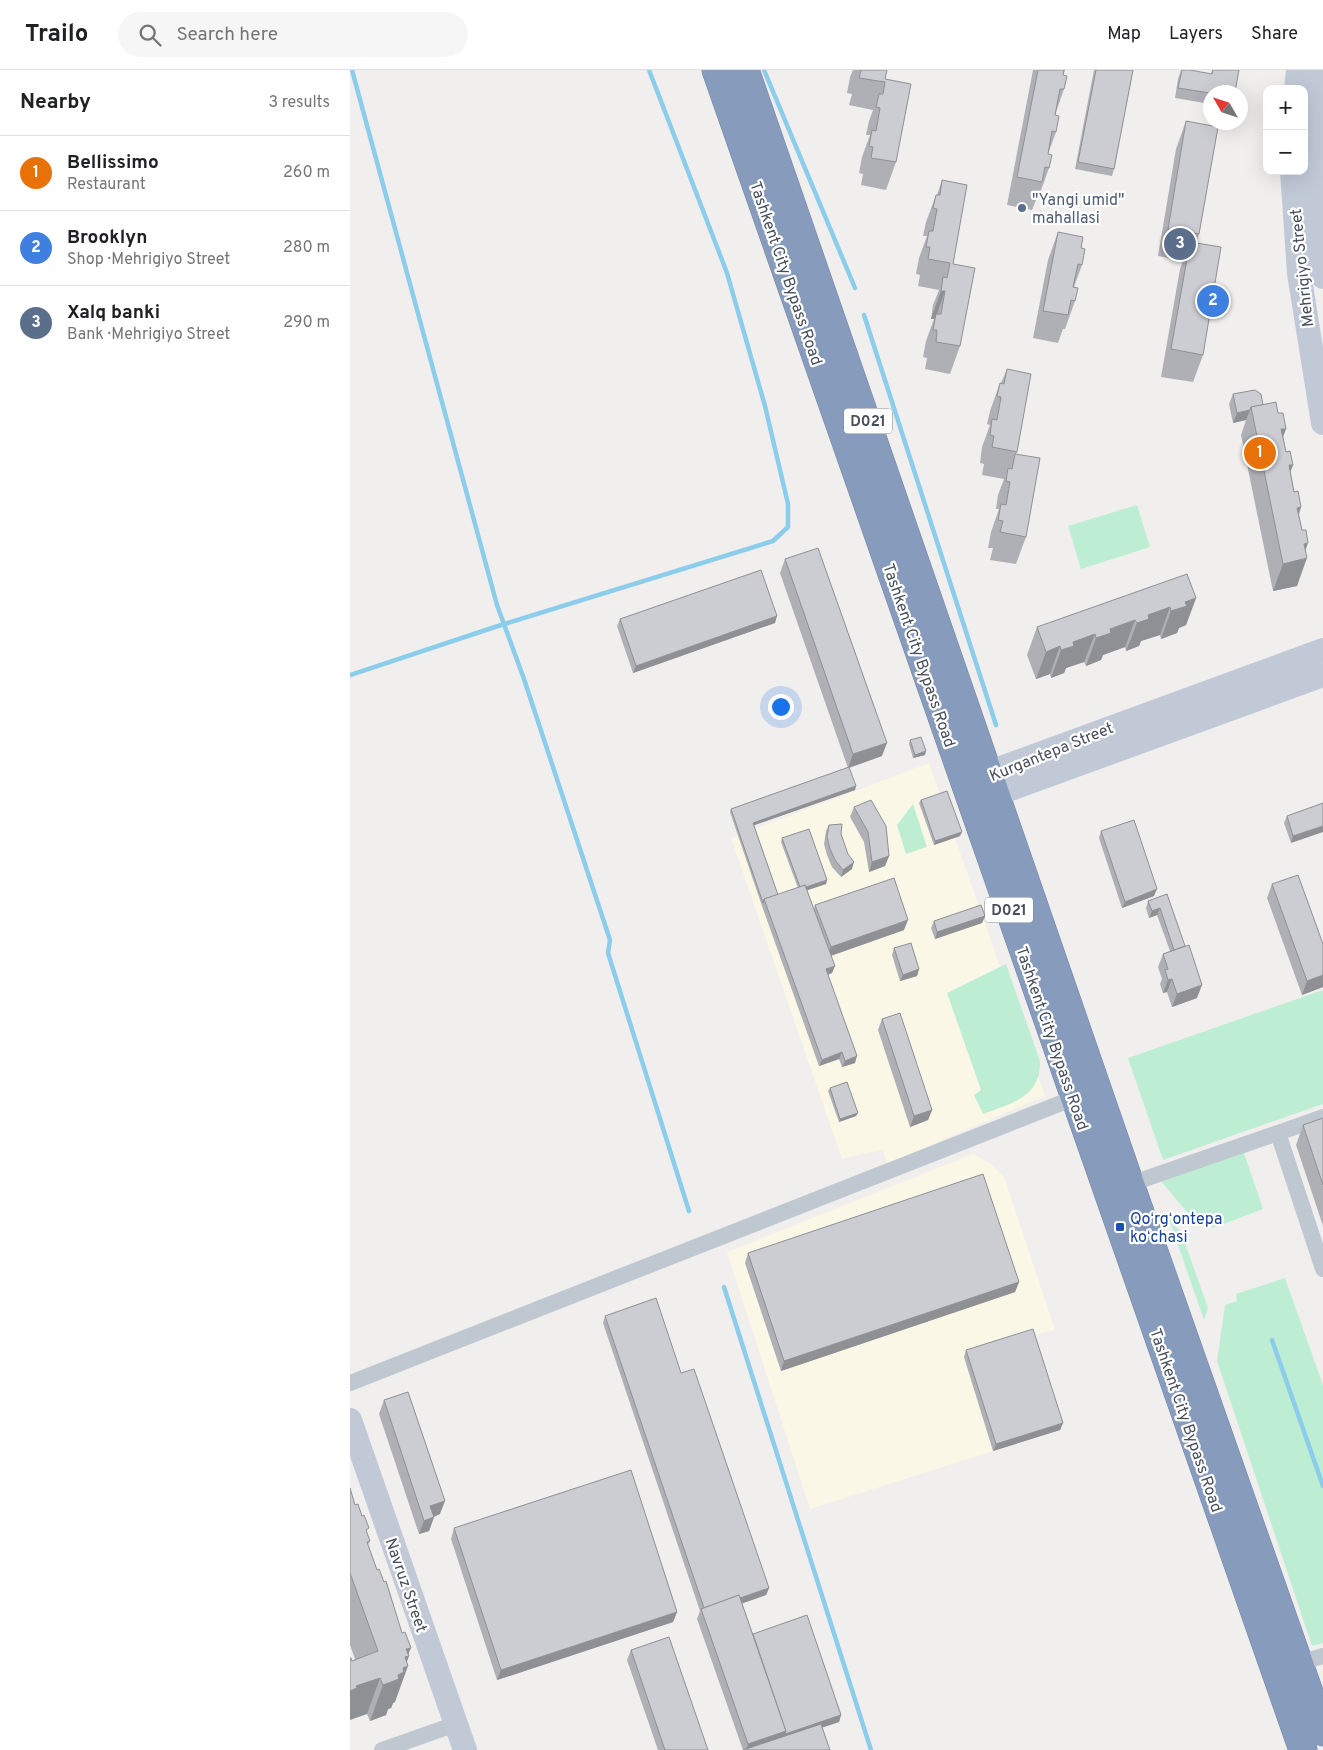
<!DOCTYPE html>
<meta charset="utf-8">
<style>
body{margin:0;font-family:Overpass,sans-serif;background:#f6f6f6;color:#202124}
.controls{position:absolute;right:15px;top:15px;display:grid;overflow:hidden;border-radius:10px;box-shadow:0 5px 20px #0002}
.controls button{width:45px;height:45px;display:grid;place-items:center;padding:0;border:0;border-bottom:1px solid #e0e0e0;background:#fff;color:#202124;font:25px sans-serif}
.compass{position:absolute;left:853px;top:15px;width:45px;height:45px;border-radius:50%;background:#fff;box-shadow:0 5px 20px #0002;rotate:309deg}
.you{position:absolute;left:430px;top:636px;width:18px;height:18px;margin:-12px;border:4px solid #fff;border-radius:50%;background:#1a73e8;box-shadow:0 0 0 8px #1a73e833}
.badge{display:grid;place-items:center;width:32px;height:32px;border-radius:50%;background:#0f766e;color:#fff;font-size:16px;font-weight:700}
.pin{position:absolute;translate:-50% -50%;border:2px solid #fff;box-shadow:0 1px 5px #0006}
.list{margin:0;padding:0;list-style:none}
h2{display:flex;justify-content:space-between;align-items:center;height:65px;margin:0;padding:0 20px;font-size:21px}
h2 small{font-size:16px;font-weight:400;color:#757577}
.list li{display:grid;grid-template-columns:32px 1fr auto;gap:15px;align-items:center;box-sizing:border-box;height:75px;padding:0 20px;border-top:1px solid #e0e0e0}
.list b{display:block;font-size:19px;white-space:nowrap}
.list p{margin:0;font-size:16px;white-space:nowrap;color:#757577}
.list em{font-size:16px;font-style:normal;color:#757577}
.icon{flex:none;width:28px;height:28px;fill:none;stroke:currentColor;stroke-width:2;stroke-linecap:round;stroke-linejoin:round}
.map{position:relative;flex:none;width:973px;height:1680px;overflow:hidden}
header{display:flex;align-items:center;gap:30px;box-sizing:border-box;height:70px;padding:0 25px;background:#fff;border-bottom:1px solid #e0e0e0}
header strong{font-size:24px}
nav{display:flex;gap:28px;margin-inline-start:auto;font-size:18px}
.search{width:350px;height:45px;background:#f6f6f6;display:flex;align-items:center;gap:12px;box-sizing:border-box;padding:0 18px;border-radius:28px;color:#757577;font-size:19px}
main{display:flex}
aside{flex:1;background:#fff}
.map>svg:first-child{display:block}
</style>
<header>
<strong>Trailo</strong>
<div class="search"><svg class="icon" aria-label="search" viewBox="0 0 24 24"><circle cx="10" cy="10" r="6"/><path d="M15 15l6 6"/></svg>Search here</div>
<nav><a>Map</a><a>Layers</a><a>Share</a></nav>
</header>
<main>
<aside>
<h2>Nearby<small>3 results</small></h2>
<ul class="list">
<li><span class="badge" style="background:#e8710a">1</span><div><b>Bellissimo</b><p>Restaurant</p></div><em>260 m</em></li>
<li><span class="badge" style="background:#3f7fe0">2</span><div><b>Brooklyn</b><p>Shop · Mehrigiyo Street</p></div><em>280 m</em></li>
<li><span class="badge" style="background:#5c6f8a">3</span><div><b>Xalq banki</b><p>Bank · Mehrigiyo Street</p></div><em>290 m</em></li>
</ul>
</aside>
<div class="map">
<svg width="973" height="1680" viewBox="0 0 973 1680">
<rect width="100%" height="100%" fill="#f1eeee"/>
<g fill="#fbf7e7">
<path d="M579,693L695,1026L537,1094L533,1079L492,1089L381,768Z"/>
<path d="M623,1084L640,1093L654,1107L705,1260L680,1266L710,1360L460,1439L377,1182Z"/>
</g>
<g fill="#bdeed4">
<path d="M787,435L800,477L731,499L718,456Z"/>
<path d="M563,734L577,777L556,784L547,755Z"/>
<path d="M656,894L690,991C691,1028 661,1033 633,1044L624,1025L631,1020L597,923Z"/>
<path d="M973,920V1034L813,1090L778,988Z"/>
<path d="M894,1083L913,1139L863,1158L861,1152L848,1155L811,1111Z"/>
<path d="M819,1149L831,1162L858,1238L854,1250Z"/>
<path d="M935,1208L973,1315V1573L962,1576L867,1291L875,1235L887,1231L886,1224Z"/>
</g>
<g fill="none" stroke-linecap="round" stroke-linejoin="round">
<g stroke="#8bcdea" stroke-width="4.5">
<path d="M2,0L147,535L174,609L260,870L258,883L339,1141"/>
<path d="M414,0L505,218"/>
<path d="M514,245L646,655"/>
<path d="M0,605L145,557L423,471L438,457V434L415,336L377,203L299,0"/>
<path d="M374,1217L521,1680"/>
<path d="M922,1270L973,1416"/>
</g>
<g stroke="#7286a8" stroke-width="29">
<g id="highway">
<path d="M366,0L953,1680"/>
<path d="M395,0L780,1114L973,1662"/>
</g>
</g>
<g stroke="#bfc7d0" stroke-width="16">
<path d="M973,1047L928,1063L973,1199"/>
<path d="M780,1114L928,1063"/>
<path d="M0,1313L724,1028"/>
<path d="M949,1593L973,1586"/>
<path d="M32,1680L106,1654"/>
</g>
<g stroke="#c1c9d7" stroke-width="24">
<path d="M969,0C962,69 963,138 973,207"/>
<path d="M946,19L948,0"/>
<path d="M942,101L949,203L973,353"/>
<path d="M624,716L640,702L973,580"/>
<path d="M628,723L647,724L973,605"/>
<path d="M0,1350L115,1680"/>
</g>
<use href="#highway" stroke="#879bbc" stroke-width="28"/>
</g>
<g fill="#afb0b5">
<path d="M503,0H537L535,9L546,92L536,120L511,115L513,104L509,103L512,87L520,65H516L519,51L523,40L499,35L502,24L497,23L500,7Z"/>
<path d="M683,0H715L713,5L714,19L705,45L706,62L698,84L699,98L689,126L688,125L682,140L657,135Z"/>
<path d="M744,0H783L764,99L762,106L725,99Z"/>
<path d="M831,0L861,4L862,0H889L860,22V34L825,28L828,9Z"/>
<path d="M836,51L849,164L846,173L853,285L843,312L811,307L830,199L833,191L808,186L826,79Z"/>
<path d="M592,110L603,194L610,276L600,304L575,299L577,288L573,287L576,271L584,249H581L583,235L589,220L568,216L570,205L566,204L569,188L577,166H573L576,152L586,125H587Z"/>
<path d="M708,162L731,178L732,195L724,217L725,231L715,259H713L708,273L683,268L698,190Z"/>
<path d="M657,299L667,382L666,384L676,467L666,494L640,490L643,478H638L641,462L649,439H646L648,425L654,409L632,405L634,394L630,393L632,377L640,355L637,354L640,341L650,313H651Z"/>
<path d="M883,324L913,335L933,366L936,382L943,395L940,402L944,422L951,437L949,445L956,480L947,516L923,521L891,365L896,350L883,353L879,334Z"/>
<path d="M435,489L532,686L499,698L505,720L404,755L428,825L448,818L431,772L432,768L477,810L476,814L457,820L464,839L465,835L554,860L481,886L482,903L478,905L505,993L492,997L489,989L469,996L412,836L380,742L381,739L498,698L430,503Z"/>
<path d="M846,528L836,555L829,558L827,563L811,569L810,565L791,571L789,576L776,581L775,577L753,585L751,590L736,596L734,592L716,598L714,603L701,608L700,604L686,609L677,585L687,557Z"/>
<path d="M270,549L425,553L283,603L267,556Z"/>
<path d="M560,670L575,685L563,688L559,674Z"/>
<path d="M571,730L610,766L584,775L569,733Z"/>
<path d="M973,733L941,773L934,753L937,746Z"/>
<path d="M504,737L539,786L535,796L519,802L514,772L500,747Z"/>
<path d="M479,755L491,764L502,799L491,807L482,797L477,785L474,774L476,761Z"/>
<path d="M751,761L804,826L772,838L749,768Z"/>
<path d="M922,814L973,874V917L952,925L917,828Z"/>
<path d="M817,824L847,928L822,937L817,922L813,923L810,914L812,909L808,897L813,884L820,881L807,845L799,848L796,838L798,831Z"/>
<path d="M635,846L632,853L585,869L581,858L584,851Z"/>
<path d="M544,878L569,899L567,906L550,911L542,885Z"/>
<path d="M532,949L582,1040L578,1050L560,1057L528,960Z"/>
<path d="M480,1018L506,1046L489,1052L478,1021Z"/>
<path d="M973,1048V1156L946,1075L953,1055Z"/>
<path d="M398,1183L669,1212L665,1222L431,1301L395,1193Z"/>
<path d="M255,1246L331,1303L419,1518L416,1525L392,1533L403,1564L491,1645L489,1652L393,1680L347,1549L350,1541L253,1253Z"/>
<path d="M616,1280L713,1353L710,1360L643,1381L614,1287Z"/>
<path d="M34,1330L90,1444L84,1447L79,1461L69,1464L29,1344Z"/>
<path d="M0,1418L5,1435L20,1471L18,1475L27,1500L52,1563L58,1584L45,1632L43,1633L41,1638L38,1639L36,1645L20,1651L17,1644L2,1591L5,1589L0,1575Z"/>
<path d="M104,1458L327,1542L323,1552L147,1610L101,1469Z"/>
<path d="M281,1580L358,1680H308L277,1590Z"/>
</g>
<g fill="#8e9094">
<path d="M591,221H595L586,247V244L584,249H581Z"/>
<path d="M900,340L896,350L883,353L887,343Z"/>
<path d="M931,359H936L926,386Z"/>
<path d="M939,395H943L933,422Z"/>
<path d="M951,437L941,464L947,438Z"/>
<path d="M958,473L952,490L957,488L947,516L923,521L933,494L954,474Z"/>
<path d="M846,528L836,555L829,558L827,563L811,569L821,541L835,532Z"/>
<path d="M820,537L810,565L791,571L789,576L776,581L787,553L798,545Z"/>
<path d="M427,546L425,553L283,603L286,596Z"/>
<path d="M785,550L775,577L753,585L751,590L736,596L746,568L760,559Z"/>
<path d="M745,564L734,592L716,598L714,603L701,608L711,580L723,572Z"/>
<path d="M710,576L700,604L686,609L696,582Z"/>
<path d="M537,673L532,686L498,698L503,684Z"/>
<path d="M576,681L575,685L563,688L565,685Z"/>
<path d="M506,716L505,720L402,756L403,753Z"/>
<path d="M973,756V762L941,773L943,766Z"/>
<path d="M612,762L610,766L584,775L585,771Z"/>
<path d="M539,786L535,796L519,802L522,792Z"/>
<path d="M504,792L502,799L491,807L493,800Z"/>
<path d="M477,810L476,814L449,823L451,819Z"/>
<path d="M807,819L804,826L772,838L775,832Z"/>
<path d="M810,838L807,845L799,848L802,841Z"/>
<path d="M635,846L632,853L585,869L587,862Z"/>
<path d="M558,850L554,860L477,887L481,877Z"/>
<path d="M485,896L482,903L473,906L476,899Z"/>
<path d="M569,899L567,906L550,911L553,905Z"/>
<path d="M973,905V917L952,925L957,911Z"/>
<path d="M822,909L817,922L813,923L818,910Z"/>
<path d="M852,915L847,928L822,937L827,924Z"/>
<path d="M492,982L489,989L469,996L472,990Z"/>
<path d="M507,986L505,993L492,997L495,991Z"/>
<path d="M582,1040L578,1050L560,1057L564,1046Z"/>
<path d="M508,1043L506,1046L489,1052L490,1049Z"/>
<path d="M669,1212L665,1222L431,1301L434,1291Z"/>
<path d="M713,1353L710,1360L643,1381L646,1374Z"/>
<path d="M95,1431L90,1444L75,1450L80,1436Z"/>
<path d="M84,1447L79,1461L69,1464L74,1451Z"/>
<path d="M419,1518L416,1525L354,1547L355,1540Z"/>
<path d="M327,1542L323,1552L147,1610L151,1600Z"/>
<path d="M61,1578L57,1587L59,1586L55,1597L58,1596L45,1632L43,1633L41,1638L38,1639L36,1645L20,1651L33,1615L56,1579Z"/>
<path d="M30,1608L17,1644L0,1650V1621L6,1616Z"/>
<path d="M491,1645L489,1652L406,1680H396L398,1674L436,1661Z"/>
</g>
<g fill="#cbcdd3" stroke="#8e9094">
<path d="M511,0H537L535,9L561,14L546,92L521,88L523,77L519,76L522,60L526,61L530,38L526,37L529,24H533L535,12L509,8Z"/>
<path d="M688,0H714L713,5L717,6L714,19H710L705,45L709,46L706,62L702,61L698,84L702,85L699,98L695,97L692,112L667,107Z"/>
<path d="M746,0H783L764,99L728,92Z"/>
<path d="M832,0H840L862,4L863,0H889L885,22H860V23L828,18Z"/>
<path d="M836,51L868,57L849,164L818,159Z"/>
<path d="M592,110L617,115L603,194L625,198L610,276L586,272L587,260H583L586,244H591L595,221H591L593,207L597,208L600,193L578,189L580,177H576L579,161H583L587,139L583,138L586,125H590Z"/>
<path d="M708,162L733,167L731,178L735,179L732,195L728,194L723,217L728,218L725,231L721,230L718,245L693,241Z"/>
<path d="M840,172L871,177L853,285L821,279Z"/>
<path d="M657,299L681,304L667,382L642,377L644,366L640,365L642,349L647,350L651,327L647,326L650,313L654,314Z"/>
<path d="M905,320L911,324L913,335L901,337L900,340L887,343L883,324Z"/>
<path d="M926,332L928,343H933L936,359H931L936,382L940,381L943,395H939L944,422L948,421L951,437L947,438L952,460H956L958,473L954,474L957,488L933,494L901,337Z"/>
<path d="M665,384L690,388L676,467L650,462L653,451L648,450L651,434L656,435L660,412L656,411L658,398L662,399Z"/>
<path d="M468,478L537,673L503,684L435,489Z"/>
<path d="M411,500L427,546L286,596L270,549Z"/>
<path d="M837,504L846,528L835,532L837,536L821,541L820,537L798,545L799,549L787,553L785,550L760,559L761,563L746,568L745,564L723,572L724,576L711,580L710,576L696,582L687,557Z"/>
<path d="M571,667L576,681L565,685L560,670Z"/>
<path d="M499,697L506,716L403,753L428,825L414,829L413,833L381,739Z"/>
<path d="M597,721L612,762L585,771L571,730Z"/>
<path d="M521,730L536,756L539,786L522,792L518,762L504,737Z"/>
<path d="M973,733V756L943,766L937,746Z"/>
<path d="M784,750L807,819L775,832L751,761Z"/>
<path d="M492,754L491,764L498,784L504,792L493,800L485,790L480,779L477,767L479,755Z"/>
<path d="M459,759L477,810L456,817L455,815L450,817L432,768Z"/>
<path d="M948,805L973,874V905L957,911L922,814Z"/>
<path d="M544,808L558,850L481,877L465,835Z"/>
<path d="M455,815L485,896L476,899L507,986L495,991L492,982L472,990L414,829Z"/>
<path d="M817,824L835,876L824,880L810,838L802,841L798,831Z"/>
<path d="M631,835L635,846L587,862L584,851Z"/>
<path d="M561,873L569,899L553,905L544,878Z"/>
<path d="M839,875L852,915L827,924L822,909L818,910L815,900L818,899L813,884Z"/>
<path d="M550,943L582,1040L564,1046L532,949Z"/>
<path d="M497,1012L508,1043L490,1049L480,1018Z"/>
<path d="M973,1048V1115L953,1055Z"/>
<path d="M633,1104L669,1212L434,1291L398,1183Z"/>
<path d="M306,1228L331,1303L344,1299L419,1518L390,1528L389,1525L354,1538L255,1246Z"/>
<path d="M683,1259L713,1353L646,1374L616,1280Z"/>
<path d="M58,1322L95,1431L80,1436L84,1447L74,1451L34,1330Z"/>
<path d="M281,1400L327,1542L151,1600L104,1458Z"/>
<path d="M0,1418L5,1435L8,1434L12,1446L14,1445L19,1458L16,1460L20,1471L17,1472L27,1500L29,1499L34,1512L36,1511L52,1563L55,1562L61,1578L56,1579L59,1586L55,1587L58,1596L53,1598L54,1602L48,1605L49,1609L33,1615L30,1608L6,1616L7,1618L0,1621V1588H1L2,1591L28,1581L0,1503Z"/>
<path d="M389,1525L436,1661L398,1674L351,1539Z"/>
<path d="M457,1545L491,1645L435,1664L436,1661L403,1564Z"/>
<path d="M319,1567L358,1680H315L281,1580Z"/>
<path d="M471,1654L480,1680H393Z"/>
</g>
<circle fill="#5c6f8a" stroke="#fff" stroke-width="2" cx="672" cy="138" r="5"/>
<rect fill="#1a4fb4" stroke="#fff" stroke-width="2" x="765" y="1152" width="10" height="10" rx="2.5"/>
<g text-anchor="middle" stroke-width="4.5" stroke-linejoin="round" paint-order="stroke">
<g fill="#fff" stroke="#7e848c" stroke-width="1">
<rect x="494" y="338.5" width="48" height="25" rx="4"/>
<rect x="635" y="827.5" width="48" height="25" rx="4"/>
</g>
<g font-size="15" font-weight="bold" fill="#474f5b">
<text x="518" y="356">D021</text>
<text x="659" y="845">D021</text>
</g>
<g font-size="16" fill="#4e5e75" stroke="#fff" text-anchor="start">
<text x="682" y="135">"Yangi umid"<tspan x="682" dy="18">mahallasi</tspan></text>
</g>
<g font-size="16" fill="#474f5b" stroke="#fff">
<text transform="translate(951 198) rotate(-96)" y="6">Mehrigiyo Street</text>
<text transform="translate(437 203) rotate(71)" y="6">Tashkent City Bypass Road</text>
<text transform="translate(570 585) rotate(71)" y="6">Tashkent City Bypass Road</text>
<text transform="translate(701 681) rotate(-22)" y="6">Kurgantepa Street</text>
<text transform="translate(703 968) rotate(71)" y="6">Tashkent City Bypass Road</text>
<text transform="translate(837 1350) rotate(71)" y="6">Tashkent City Bypass Road</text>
<text transform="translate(57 1515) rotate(71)" y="6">Navruz Street</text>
</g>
<g font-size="16" fill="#164399" stroke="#fff" text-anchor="start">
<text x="780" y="1154">Qoʻrgʻontepa<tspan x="780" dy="18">koʻchasi</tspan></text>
</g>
</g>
</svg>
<div class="controls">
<button>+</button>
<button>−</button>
</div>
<svg class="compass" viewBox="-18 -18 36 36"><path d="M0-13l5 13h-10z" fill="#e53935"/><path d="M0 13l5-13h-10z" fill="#757577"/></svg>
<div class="you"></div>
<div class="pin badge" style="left:910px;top:383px;background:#e8710a">1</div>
<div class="pin badge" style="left:863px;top:231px;background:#3f7fe0">2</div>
<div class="pin badge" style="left:830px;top:174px;background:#5c6f8a">3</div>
</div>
</main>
